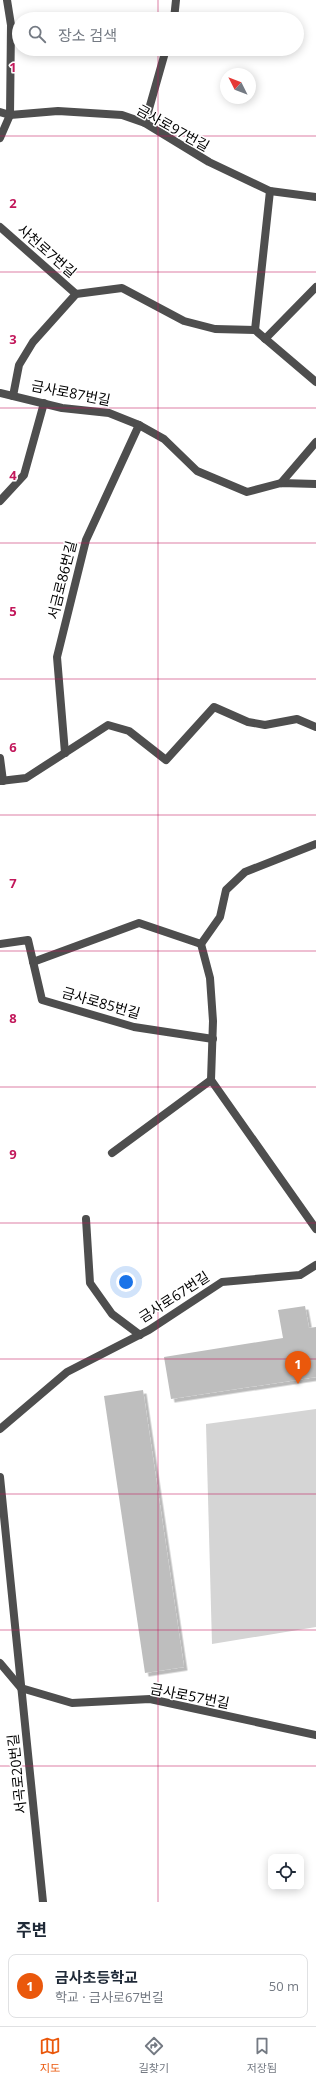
<!DOCTYPE html>
<html lang="ko">
<meta charset="utf-8">
<style>
body{margin:0;font-family:"Open Sans","Noto Sans KR",sans-serif;background:#f2f2f3;color:#1f2937}
.controls{position:absolute;right:12px;bottom:12px;display:grid;overflow:hidden;border-radius:8px;box-shadow:0 2px 10px #0003}
.controls button{width:36px;height:36px;display:grid;place-items:center;padding:0;border:0;border-bottom:1px solid #e0e1e3;background:#fff;color:#1f2937;font:20px sans-serif}
.compass{position:absolute;left:220px;top:68px;width:36px;height:36px;border-radius:50%;background:#fff;box-shadow:0 2px 10px #0003;rotate:312deg}
.you{position:absolute;left:126px;top:1282px;width:14px;height:14px;margin:-10px;border:3px solid #fff;border-radius:50%;background:#1a73e8;box-shadow:0 0 0 6px #1a73e833}
.badge{display:grid;place-items:center;width:26px;height:26px;border-radius:50%;background:#ea580c;color:#fff;font-size:13px;font-weight:700}
.pin{position:absolute;translate:-50% -33px;filter:drop-shadow(0 1px 2px #0008)}
.pin::after{content:'';position:absolute;top:21px;width:14px;height:12px;background:inherit;clip-path:polygon(0 0,100% 0,50% 100%)}
.list{margin:0;padding:0;list-style:none}
h2{display:flex;justify-content:space-between;align-items:center;height:52px;margin:0;padding:0 16px;font-size:17px}
h2 small{font-size:13px;font-weight:400;color:#747a83}
.list li{display:grid;grid-template-columns:26px 1fr auto;gap:12px;align-items:center;box-sizing:border-box;height:64px;margin:0 8px 8px;padding:0 8px;border:1px solid #e0e1e3;border-radius:8px}
.list b{display:block;font-size:15px;white-space:nowrap}
.list p{margin:0;font-size:13px;white-space:nowrap;color:#747a83}
.list em{font-size:13px;font-style:normal;color:#747a83}
.icon{flex:none;width:22px;height:22px;fill:none;stroke:currentColor;stroke-width:2;stroke-linecap:round;stroke-linejoin:round}
.map{position:relative;flex:none;width:316px;height:1902px;overflow:hidden}
.search{position:absolute;background:#fff;box-shadow:0 2px 10px #0003;left:12px;right:12px;top:12px;height:44px;display:flex;align-items:center;gap:10px;box-sizing:border-box;padding:0 14px;border-radius:22px;color:#747a83;font-size:15px}
.sheet{height:124px;background:#fff}
nav{display:flex;justify-content:space-around;align-items:center;box-sizing:border-box;height:56px;border-top:1px solid #e0e1e3;background:#fff;font-size:11px;color:#747a83}
nav a{display:grid;justify-items:center;gap:2px}
nav .on{color:#ea580c}
.map>svg:first-child{display:block}
</style>
<div class="map">
<svg width="316" height="1902" viewBox="0 0 316 1902">
<defs>
<filter id="shadow"><feDropShadow dx="3.5" dy="3.5" stdDeviation="0" flood-color="#0004"/></filter>
</defs>
<rect width="100%" height="100%" fill="#fff"/>
<path fill="#d5d5d5" d="M316,1409V1627L212,1644L206,1424Z"/>
<g fill="#bebebe" filter="url(#shadow)">
<path d="M305,1306L309,1328L316,1327V1377L171,1399L164,1357L283,1338L278,1310Z"/>
<path d="M143,1390L184,1667L145,1673L104,1396Z"/>
</g>
<g fill="none" stroke-linecap="round" stroke-linejoin="round">
<g stroke="#4e4e4e" stroke-width="8">
<path d="M112,1153L211,1080"/>
<path d="M86,1219L90,1283L112,1314L140,1335"/>
</g>
<g stroke="#4e4e4e" stroke-width="8">
<path d="M174,19L176,0"/>
<path d="M0,112L10,115L58,111L122,115L145,123L209,162L270,191L316,197"/>
<path d="M145,123L166,49"/>
<path d="M0,138L10,115L11,25L7,0"/>
<path d="M0,227L76,294"/>
<path d="M255,330L270,191"/>
<path d="M265,339L316,287"/>
<path d="M0,393L62,408L109,413L139,425L164,439L197,471L247,492L281,483L316,484"/>
<path d="M13,396L19,365L33,342L76,294L122,288L184,321L215,329L255,330L316,382"/>
<path d="M281,483L316,442"/>
<path d="M0,501L24,475L44,403"/>
<path d="M65,753L57,657L86,540L139,425"/>
<path d="M0,758L3,781"/>
<path d="M0,781L26,778L108,725L129,731L166,760L214,707L248,722L265,725L297,719L316,727"/>
<path d="M0,944L28,940L42,1000L134,1027L213,1039"/>
<path d="M201,944L210,978L213,1021L211,1080L316,1229"/>
<path d="M201,944L220,917L226,890L245,872L316,844"/>
<path d="M33,962L139,923L201,944"/>
<path d="M0,1429L67,1372L149,1330L222,1282L300,1275L316,1265"/>
<path d="M0,1477L43,1902"/>
<path d="M0,1663L21,1688L72,1703L150,1699L316,1735"/>
</g>
</g>
<path fill="none" stroke="#c2185b" stroke-width="1" stroke-opacity="0.55" d="M158,0V19M158,49V1902M0,136H316M0,272H316M0,408H316M0,543H316M0,679H316M0,815H316M0,951H316M0,1087H316M0,1223H316M0,1359H316M0,1494H316M0,1630H316M0,1766H316"/>
<g text-anchor="middle" stroke-width="3" stroke-linejoin="round" paint-order="stroke">
<g font-size="14" fill="#000" stroke="#fff">
<text transform="translate(173 128) rotate(29)" y="5">금사로97번길</text>
<text transform="translate(47 251) rotate(41)" y="5">사천로7번길</text>
<text transform="translate(71 393) rotate(11)" y="5">금사로87번길</text>
<text transform="translate(62 580) rotate(-76)" y="5">서금로86번길</text>
<text transform="translate(101 1003) rotate(16)" y="5">금사로85번길</text>
<text transform="translate(174 1297) rotate(-33)" y="5">금사로67번길</text>
<text transform="translate(190 1696) rotate(11)" y="5">금사로57번길</text>
<text transform="translate(17 1774) rotate(-96)" y="5">서곡로20번길</text>
</g>
</g>
<g font-size="13" text-anchor="middle" font-weight="bold" fill="#c2185b" stroke="#fff" stroke-width="3" stroke-linejoin="round" paint-order="stroke">
<text x="13" y="72">1</text>
<text x="13" y="208">2</text>
<text x="13" y="344">3</text>
<text x="13" y="480">4</text>
<text x="13" y="616">5</text>
<text x="13" y="752">6</text>
<text x="13" y="888">7</text>
<text x="13" y="1023">8</text>
<text x="13" y="1159">9</text>
</g>
</svg>
<div class="controls">
<button><svg class="icon" aria-label="locate" viewBox="0 0 24 24"><circle cx="12" cy="12" r="6"/><path d="M12 2v4M12 18v4M2 12h4M18 12h4"/></svg></button>
</div>
<svg class="compass" viewBox="-18 -18 36 36"><path d="M0-13l5 13h-10z" fill="#e53935"/><path d="M0 13l5-13h-10z" fill="#747a83"/></svg>
<div class="you"></div>
<div class="pin badge" style="left:298px;top:1384px">1</div>
<div class="search"><svg class="icon" aria-label="search" viewBox="0 0 24 24"><circle cx="10" cy="10" r="6"/><path d="M15 15l6 6"/></svg>장소 검색</div>
</div>
<section class="sheet">
<h2>주변<small></small></h2>
<ul class="list">
<li><span class="badge">1</span><div><b>금사초등학교</b><p>학교 · 금사로67번길</p></div><em>50 m</em></li>
</ul>
</section>
<nav>
<a class="on"><svg class="icon" aria-label="map" viewBox="0 0 24 24"><path d="M3 6l6-2 6 2 6-2v14l-6 2-6-2-6 2zM9 4v14M15 6v14"/></svg>지도</a>
<a><svg class="icon" aria-label="directions" viewBox="0 0 24 24"><path d="M12 3l9 9-9 9-9-9zM9 14v-3h6M13 9l2 2-2 2"/></svg>길찾기</a>
<a><svg class="icon" aria-label="saved" viewBox="0 0 24 24"><path d="M7 4h10v16l-5-4-5 4z"/></svg>저장됨</a>
</nav>
